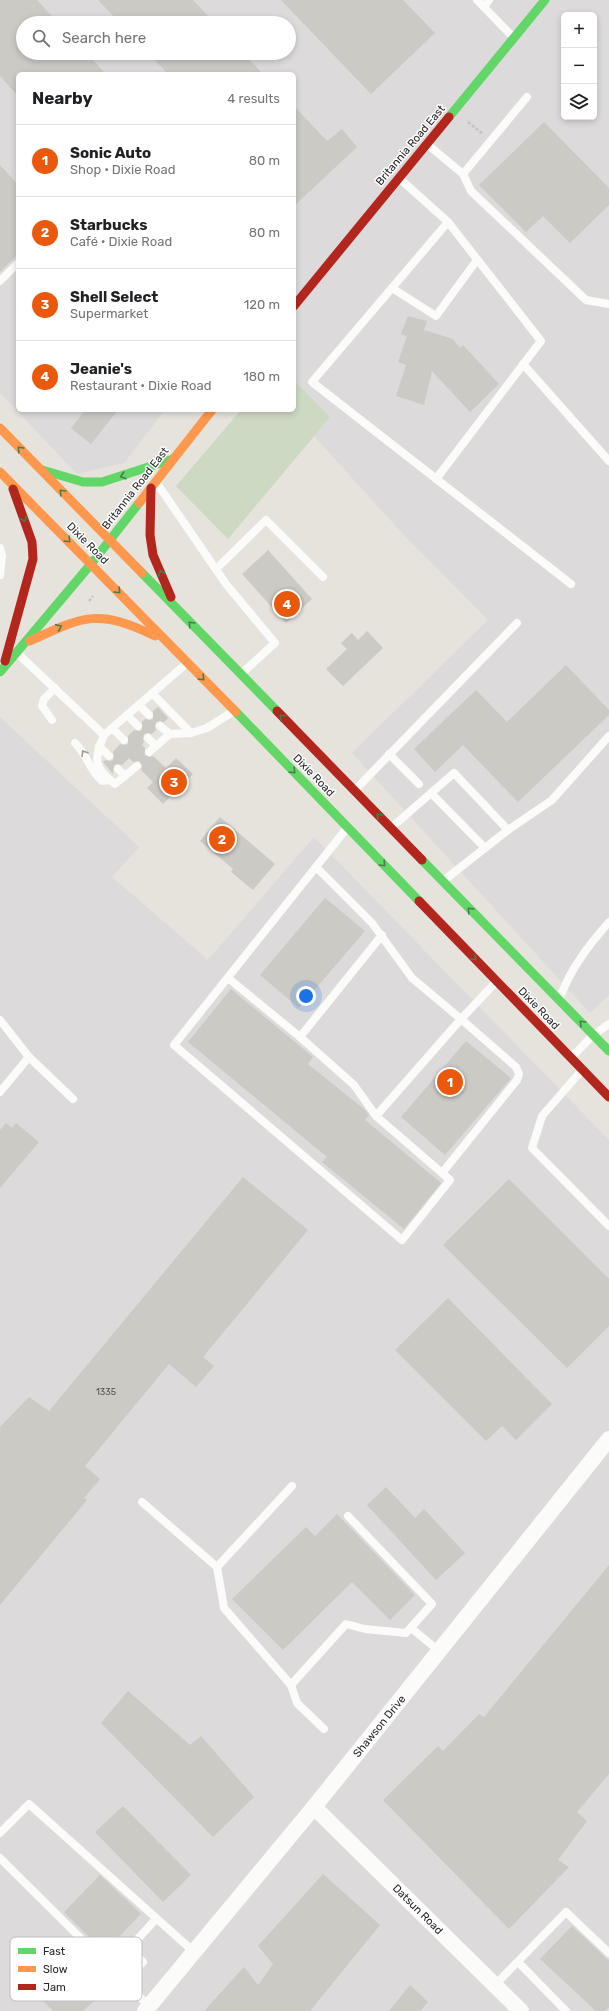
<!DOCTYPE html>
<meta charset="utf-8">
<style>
body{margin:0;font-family:Rubik,sans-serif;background:#f2f2f2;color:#202124}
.controls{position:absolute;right:12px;top:12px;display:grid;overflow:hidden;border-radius:6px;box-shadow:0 2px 6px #0003}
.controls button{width:36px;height:36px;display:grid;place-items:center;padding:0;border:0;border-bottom:1px solid #e0e0e0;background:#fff;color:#202124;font:20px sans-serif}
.you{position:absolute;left:306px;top:996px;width:14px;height:14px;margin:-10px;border:3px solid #fff;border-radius:50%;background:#1a73e8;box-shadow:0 0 0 6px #1a73e833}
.badge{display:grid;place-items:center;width:26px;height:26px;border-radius:50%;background:#ea580c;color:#fff;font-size:13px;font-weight:700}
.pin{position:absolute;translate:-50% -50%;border:2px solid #fff;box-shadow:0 1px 4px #0006}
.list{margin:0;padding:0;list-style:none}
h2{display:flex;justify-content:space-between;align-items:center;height:52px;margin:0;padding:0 16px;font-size:17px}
h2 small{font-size:13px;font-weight:400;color:#757577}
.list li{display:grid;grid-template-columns:26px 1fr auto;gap:12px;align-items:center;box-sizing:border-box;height:72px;padding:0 16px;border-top:1px solid #e0e0e0}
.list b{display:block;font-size:15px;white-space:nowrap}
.list p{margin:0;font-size:13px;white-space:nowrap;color:#757577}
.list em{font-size:13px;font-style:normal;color:#757577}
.icon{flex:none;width:22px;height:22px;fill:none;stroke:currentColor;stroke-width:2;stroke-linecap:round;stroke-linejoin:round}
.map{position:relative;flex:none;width:609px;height:2011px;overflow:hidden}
.search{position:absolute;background:#fff;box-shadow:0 2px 6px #0003;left:16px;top:16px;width:280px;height:44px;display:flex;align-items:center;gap:10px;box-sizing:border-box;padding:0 14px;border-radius:22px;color:#757577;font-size:15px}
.panel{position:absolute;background:#fff;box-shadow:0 2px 6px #0003;left:16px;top:72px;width:280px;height:340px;border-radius:6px}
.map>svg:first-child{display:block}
</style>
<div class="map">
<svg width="609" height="2011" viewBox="0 0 609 2011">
<rect width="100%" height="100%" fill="#e5e3dc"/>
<g fill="#dcdadb" fill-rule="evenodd">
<path d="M0,0H609V995L590,1013L352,753L488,620L403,534L314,436L330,417L294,380V74H18V410H165L124,463L77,474L0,393ZM564,15H594V117H564ZM23,23H289V53H23Z"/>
<path d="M0,717L139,847L112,877L208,960L314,837L609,1140V2011H0Z"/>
</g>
<path fill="#ced9c4" d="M294,380L330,417L228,539L176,486L241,410H294Z"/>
<g fill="#cbcac5">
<path d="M0,0H37L58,23H23V53H86L106,74H18V96L0,76Z"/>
<path d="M98,0H193L215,23H120Z"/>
<path d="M281,0H403L435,33L371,94Z"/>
<path d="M148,53H243L263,74H168Z"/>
<path d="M294,106L327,141L342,129L357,147L294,206Z"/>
<path d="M544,122L609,188V205L570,243L543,216L526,232L479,185Z"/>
<path d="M0,165L18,185V254L0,272Z"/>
<path d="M408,316L427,321L424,330L453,339L460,348L463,345L499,384L470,412L432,371L424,405L396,396L406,365L398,362L407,336L401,334Z"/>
<path d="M85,410H118L91,444L71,428Z"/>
<path d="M268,550L312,599L286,623L242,574Z"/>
<path d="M367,631L383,648L343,686L326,669L347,649L341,643L352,633L358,640Z"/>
<path d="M566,665L609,710V715L518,802L463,745L435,772L414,749L476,690L507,722Z"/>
<path d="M158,707L168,718L164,722L160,721L156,722L155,726L156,730L152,734L147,733L144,734L143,739L144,742L142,745L145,748V755L150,757L153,756L166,768L176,758L193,774L163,804L147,788L153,782L141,770L142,765L139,761L133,762L129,758L122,765L117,764L114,765L113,774L103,762L105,760L110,761L113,760L114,755L113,752L120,744L125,745L128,744V736L134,730L139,731L142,730V722L145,719L150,720L153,719V711Z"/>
<path d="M220,817L275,864L253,890L231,872L233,869L200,841Z"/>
<path d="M325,898L365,931L299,1008L260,975Z"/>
<path d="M231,989L313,1057L308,1064L365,1110L369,1115L365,1120L441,1183L404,1229L322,1162L327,1157L188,1042Z"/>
<path d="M466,1041L511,1078L445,1155L401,1117Z"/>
<path d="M6,1123L12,1128L16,1123L39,1142L0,1188V1130Z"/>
<path d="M243,1177L308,1230L203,1357L214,1366L196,1387L169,1364L85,1466L100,1479L84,1498L87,1500L0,1605V1427L29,1397L49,1411Z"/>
<path d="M509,1179L609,1279V1326L567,1368L443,1245Z"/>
<path d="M448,1298L552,1404L516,1440L502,1426L486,1441L395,1350Z"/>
<path d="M386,1487L415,1518L424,1509L465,1553L436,1580L367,1505Z"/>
<path d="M337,1514L415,1595L390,1620L352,1582L283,1650L232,1599L306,1527L315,1536Z"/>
<path d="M609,1565V1774L577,1812L587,1821L558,1860L569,1867L509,1929L383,1800L438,1746L443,1751L479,1714L484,1717Z"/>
<path d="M128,1691L190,1745L201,1736L254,1797L213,1837L101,1723Z"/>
<path d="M123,1806L191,1875L163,1902L95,1832Z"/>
<path d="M323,1874L380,1925L310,2011H204L244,1967L258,1985L273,1964L258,1946Z"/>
<path d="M100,1875L141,1914L104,1952L64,1912Z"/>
<path d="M572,1926L609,1961V2007L605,2011H596L540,1959Z"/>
<path d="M38,1938L97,1998L83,2011H53L9,1966Z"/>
<path d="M410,1985L428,2002L420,2011H389Z"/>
</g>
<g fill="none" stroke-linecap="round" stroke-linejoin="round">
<g stroke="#c3c3c2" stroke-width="2.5" stroke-dasharray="3 2" stroke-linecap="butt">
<path d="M468,122L483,134"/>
<path d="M89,601L93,596"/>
</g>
<g stroke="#fbfbfa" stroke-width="8">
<path d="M477,0L513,37"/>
<path d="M484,7L489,0"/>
<path d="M427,144L463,174L527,97"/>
<path d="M463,174L471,191L586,300L609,304"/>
<path d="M399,178L448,222L312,382L571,584"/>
<path d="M0,281L18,263"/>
<path d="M392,288L436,316L477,260"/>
<path d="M523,364L609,461"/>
<path d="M436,479L541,341L448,222"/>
<path d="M156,482L226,584L275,643L241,674"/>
<path d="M0,548L2,556L0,575"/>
<path d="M216,569L266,520L323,577"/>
<path d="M17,653L104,735L187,663"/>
<path d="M152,693L191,733"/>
<path d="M139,705L149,715"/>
<path d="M127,715L138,726"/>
<path d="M52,720L42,706L44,699L55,688"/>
<path d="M160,726L170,734"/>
<path d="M112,728L124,740"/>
<path d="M104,735C94,759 93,767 115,784L137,766"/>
<path d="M148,738L156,746"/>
<path d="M75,743C87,754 89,770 102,781L110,780"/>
<path d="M99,746L109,756"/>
<path d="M149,752L170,734L191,733L207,728L234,711"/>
<path d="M389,754L419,784"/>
<path d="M118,769L125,776"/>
<path d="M355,790L517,623"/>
<path d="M431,793L485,848"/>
<path d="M392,827L454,773L508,830"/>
<path d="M347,828L174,1045L402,1240L450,1180L442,1173L517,1080L519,1074L516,1067L461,1019L496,982"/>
<path d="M316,867L372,923L412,978L461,1019L376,1116"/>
<path d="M443,881L508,830L552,800L609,736"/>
<path d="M228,978L300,1037L354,1085L376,1116L442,1173"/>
<path d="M560,998C570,969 589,945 609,922"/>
<path d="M0,1020L29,1057"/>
<path d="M300,1037L382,935"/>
<path d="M571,1058L593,1035L609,1024"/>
<path d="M582,1070L542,1116L532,1148L609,1226"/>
<path d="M0,1092L29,1057L73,1099"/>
<path d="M142,1502L217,1567L292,1486"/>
<path d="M217,1567L224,1608L291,1685L346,1624L365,1629L406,1633L432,1604L348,1516"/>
<path d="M411,1628L439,1651"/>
<path d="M291,1685L297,1703L324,1729"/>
<path d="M0,1833L29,1804L194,1952"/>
<path d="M0,1858L149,2006"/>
<path d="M518,1962L566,2011"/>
<path d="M110,1969L156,1919"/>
<path d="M123,1983L143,1962L129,1948"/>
<path d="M495,1985L566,1912L609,1953"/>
</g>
<g stroke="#fbfbfa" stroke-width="16">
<path d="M314,1807L521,2011"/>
<path d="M145,2011L314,1807L609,1439"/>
</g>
<g stroke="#63d668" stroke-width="9">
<path d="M449,117L545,0"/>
<path d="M42,470L83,482H102L173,459"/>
<path d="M142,573L277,711"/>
<path d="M0,672L91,564L139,503"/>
<path d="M236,712L419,901"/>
<path d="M422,860L609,1051"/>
</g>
<g stroke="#ff974d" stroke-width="9">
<path d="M0,428L142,573"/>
<path d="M0,472L236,712"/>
<path d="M139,503L212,410"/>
<path d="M30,641C85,615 99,609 155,636"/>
</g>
<g stroke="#b3261e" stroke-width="9">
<path d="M294,306L449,117"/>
<path d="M151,488L150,535L153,555L171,597"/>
<path d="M5,661L33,559L32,542L13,489"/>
<path d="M277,711L422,860"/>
<path d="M419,901L609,1097"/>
</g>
</g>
<defs><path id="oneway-chevron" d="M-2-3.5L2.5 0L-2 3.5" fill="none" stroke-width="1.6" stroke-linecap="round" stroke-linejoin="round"/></defs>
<g stroke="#457e48">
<use href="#oneway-chevron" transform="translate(20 449) rotate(-134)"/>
<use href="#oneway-chevron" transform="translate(123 476) rotate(162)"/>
<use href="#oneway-chevron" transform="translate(62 492) rotate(-134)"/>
<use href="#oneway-chevron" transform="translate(24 519) rotate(70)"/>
<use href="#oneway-chevron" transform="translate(68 540) rotate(45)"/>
<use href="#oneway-chevron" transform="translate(161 573) rotate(-114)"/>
<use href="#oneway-chevron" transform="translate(118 591) rotate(46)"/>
<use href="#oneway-chevron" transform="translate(191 624) rotate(-134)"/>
<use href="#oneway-chevron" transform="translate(59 627) rotate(-25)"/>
<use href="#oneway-chevron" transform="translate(202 678) rotate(46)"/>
<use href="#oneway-chevron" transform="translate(282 717) rotate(-134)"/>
<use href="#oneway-chevron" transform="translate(293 771) rotate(46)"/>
<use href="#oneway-chevron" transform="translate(379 816) rotate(-134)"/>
<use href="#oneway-chevron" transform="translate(383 864) rotate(46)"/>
<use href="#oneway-chevron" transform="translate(470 910) rotate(-134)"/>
<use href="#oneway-chevron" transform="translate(474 958) rotate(46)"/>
<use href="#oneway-chevron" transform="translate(582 1023) rotate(-135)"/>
</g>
<use stroke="#9c9c9b" href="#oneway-chevron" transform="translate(84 753) rotate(-122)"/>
<g text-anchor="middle" stroke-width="3" stroke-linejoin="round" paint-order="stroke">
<g font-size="9" fill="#525250">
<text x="106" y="1395">1335</text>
</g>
<g font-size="11" fill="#272727" stroke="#fff">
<text transform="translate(410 145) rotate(-50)" y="4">Britannia Road East</text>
<text transform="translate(135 488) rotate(-52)" y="4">Britannia Road East</text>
<text transform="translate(88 543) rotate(45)" y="4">Dixie Road</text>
<text transform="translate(314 775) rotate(46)" y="4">Dixie Road</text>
<text transform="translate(539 1008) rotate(46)" y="4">Dixie Road</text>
<text transform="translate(379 1726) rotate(-51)" y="4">Shawson Drive</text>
<text transform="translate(418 1909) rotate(45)" y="4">Datsun Road</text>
</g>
</g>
<rect x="10" y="1937" width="132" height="64" rx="6" fill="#fff" stroke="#bebebe" stroke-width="1"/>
<rect x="18" y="1948" width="18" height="6" fill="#63d668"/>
<rect x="18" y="1966" width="18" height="6" fill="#ff974d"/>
<rect x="18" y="1984" width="18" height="6" fill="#b3261e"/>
<g font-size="11" fill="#272727">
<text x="43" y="1955">Fast</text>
<text x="43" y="1973">Slow</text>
<text x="43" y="1991">Jam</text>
</g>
</svg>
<div class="controls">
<button>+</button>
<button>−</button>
<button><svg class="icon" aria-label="layers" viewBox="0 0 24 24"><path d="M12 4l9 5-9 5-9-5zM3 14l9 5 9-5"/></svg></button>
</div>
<div class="you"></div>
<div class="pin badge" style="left:450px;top:1082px">1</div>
<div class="pin badge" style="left:222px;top:839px">2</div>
<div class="pin badge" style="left:174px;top:782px">3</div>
<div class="pin badge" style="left:287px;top:604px">4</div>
<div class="search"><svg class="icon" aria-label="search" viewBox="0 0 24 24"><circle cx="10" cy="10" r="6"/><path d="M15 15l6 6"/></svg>Search here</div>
<section class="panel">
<h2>Nearby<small>4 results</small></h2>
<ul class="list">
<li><span class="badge">1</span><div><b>Sonic Auto</b><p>Shop · Dixie Road</p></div><em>80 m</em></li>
<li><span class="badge">2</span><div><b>Starbucks</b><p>Café · Dixie Road</p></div><em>80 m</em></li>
<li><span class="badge">3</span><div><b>Shell Select</b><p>Supermarket</p></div><em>120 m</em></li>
<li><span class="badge">4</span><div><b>Jeanie's</b><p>Restaurant · Dixie Road</p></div><em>180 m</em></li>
</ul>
</section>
</div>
